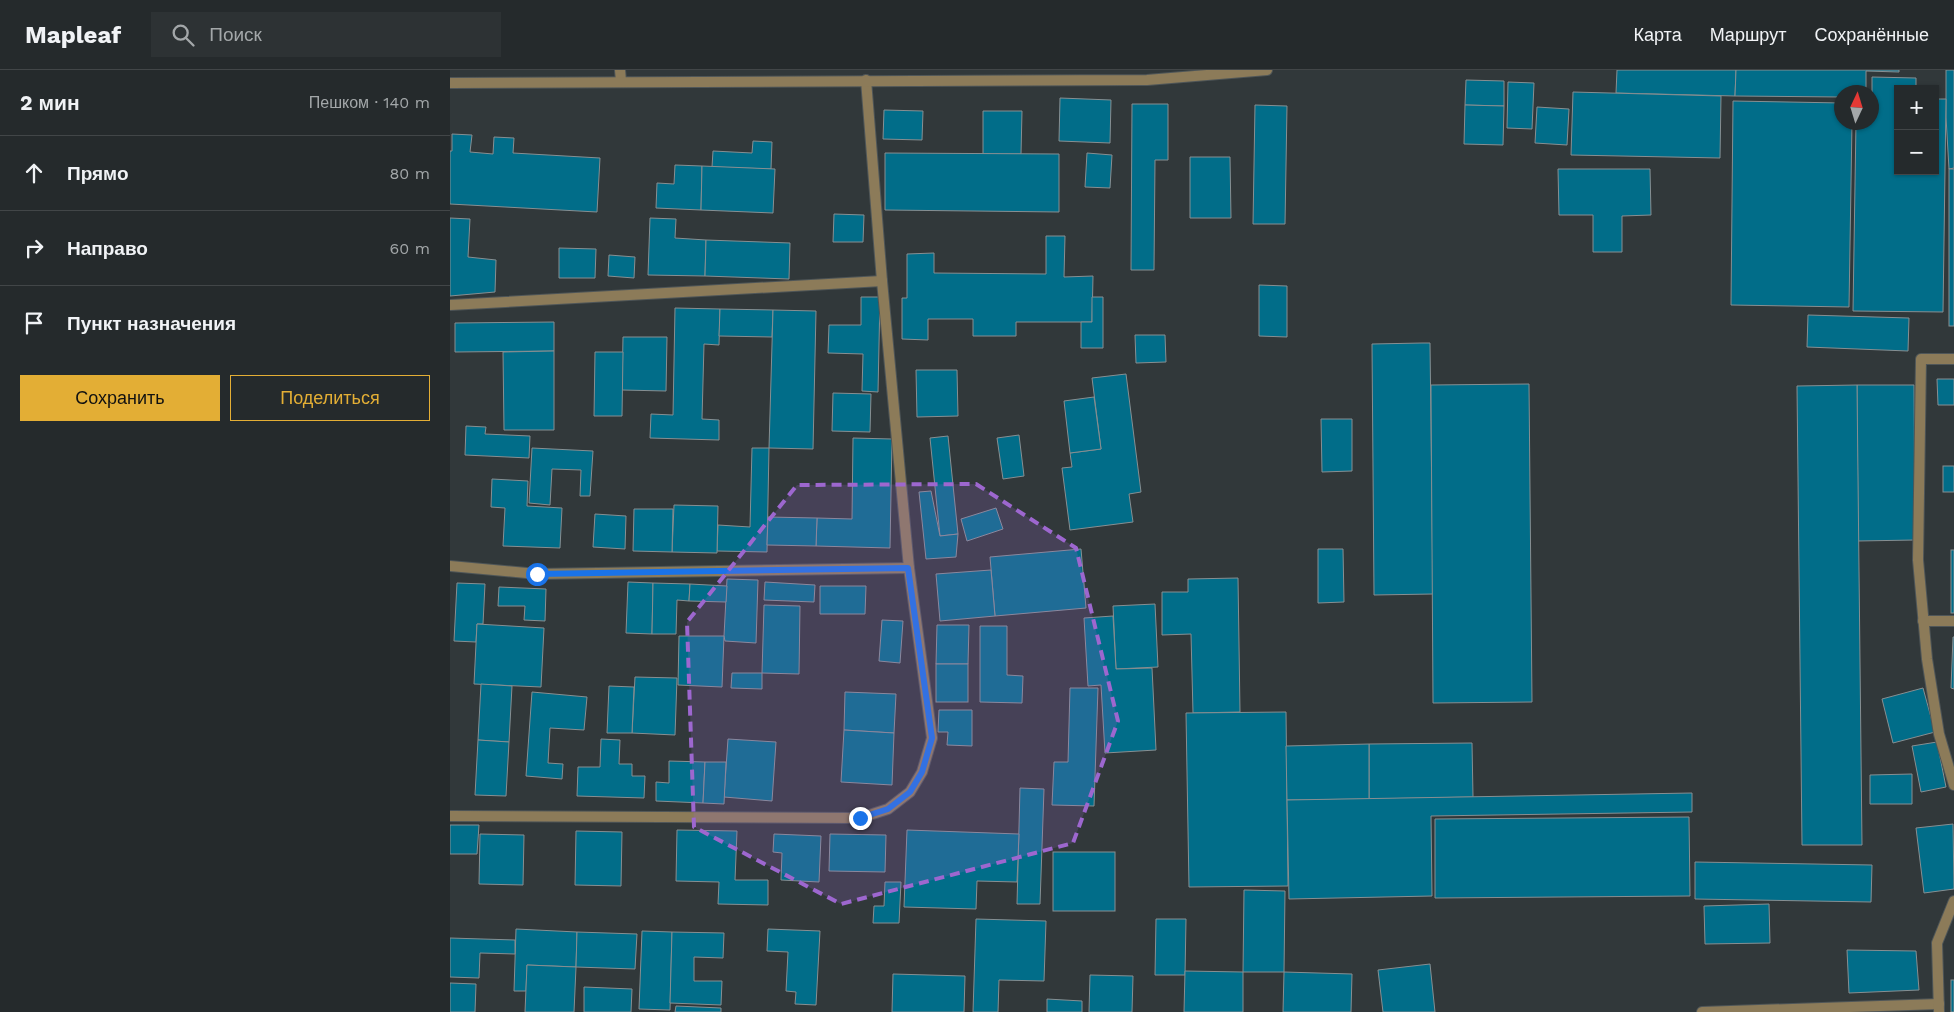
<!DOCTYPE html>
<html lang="ru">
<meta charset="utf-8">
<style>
body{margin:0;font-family:"Work Sans",sans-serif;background:#2d3234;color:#f1f3f6}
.controls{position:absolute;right:15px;top:15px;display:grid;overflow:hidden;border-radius:0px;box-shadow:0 1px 4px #0004}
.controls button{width:45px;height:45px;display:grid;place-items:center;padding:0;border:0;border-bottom:1px solid #424648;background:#252a2c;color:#f1f3f6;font:25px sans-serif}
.compass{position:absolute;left:1384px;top:15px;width:45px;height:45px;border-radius:50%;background:#252a2c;box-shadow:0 1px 4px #0004;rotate:4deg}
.stop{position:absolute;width:15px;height:15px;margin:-11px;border:4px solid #1a73e8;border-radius:50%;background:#fff}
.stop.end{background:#1a73e8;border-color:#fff;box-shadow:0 1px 5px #0008}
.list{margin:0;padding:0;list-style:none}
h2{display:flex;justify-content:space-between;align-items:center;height:65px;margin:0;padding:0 20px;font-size:21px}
h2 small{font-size:16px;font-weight:400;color:#a3a7a9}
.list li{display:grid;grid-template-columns:32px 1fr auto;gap:15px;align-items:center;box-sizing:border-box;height:75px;padding:0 20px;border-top:1px solid #424648}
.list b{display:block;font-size:19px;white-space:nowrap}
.list em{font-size:16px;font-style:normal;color:#a3a7a9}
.actions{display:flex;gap:10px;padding:15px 20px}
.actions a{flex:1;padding:11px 0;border:1px solid #e3ae35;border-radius:0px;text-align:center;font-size:18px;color:#e3ae35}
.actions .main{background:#e3ae35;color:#111}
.icon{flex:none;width:28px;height:28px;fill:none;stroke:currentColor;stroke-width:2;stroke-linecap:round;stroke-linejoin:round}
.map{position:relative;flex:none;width:1504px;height:942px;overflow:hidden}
header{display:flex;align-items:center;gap:30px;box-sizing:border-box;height:70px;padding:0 25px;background:#252a2c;border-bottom:1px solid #424648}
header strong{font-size:24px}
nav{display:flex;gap:28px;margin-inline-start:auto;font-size:18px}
.search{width:350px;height:45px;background:#2d3234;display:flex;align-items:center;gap:12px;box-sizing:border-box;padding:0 18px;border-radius:0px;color:#a3a7a9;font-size:19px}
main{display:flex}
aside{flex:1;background:#252a2c}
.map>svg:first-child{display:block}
</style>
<header>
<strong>Mapleaf</strong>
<div class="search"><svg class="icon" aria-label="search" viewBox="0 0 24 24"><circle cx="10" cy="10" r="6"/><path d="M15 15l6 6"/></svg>Поиск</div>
<nav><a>Карта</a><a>Маршрут</a><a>Сохранённые</a></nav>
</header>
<main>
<aside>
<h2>2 мин<small>Пешком · 140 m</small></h2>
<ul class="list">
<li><svg class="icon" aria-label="ahead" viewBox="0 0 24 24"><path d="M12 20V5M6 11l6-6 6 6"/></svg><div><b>Прямо</b></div><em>80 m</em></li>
<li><svg class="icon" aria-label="right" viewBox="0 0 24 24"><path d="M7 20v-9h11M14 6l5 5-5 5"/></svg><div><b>Направо</b></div><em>60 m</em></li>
<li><svg class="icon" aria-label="arrive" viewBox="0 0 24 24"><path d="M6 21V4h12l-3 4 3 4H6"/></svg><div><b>Пункт назначения</b></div></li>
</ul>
<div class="actions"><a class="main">Сохранить</a><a>Поделиться</a></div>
</aside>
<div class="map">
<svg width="1504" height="942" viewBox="0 0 1504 942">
<rect width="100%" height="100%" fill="#31383a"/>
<g fill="#016d89" stroke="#878f92">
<path d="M1167,0H1286L1285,26L1166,23Z"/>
<path d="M1286,0H1449V2L1416,1V22H1392V27L1285,26Z"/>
<path d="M1496,0H1504V98L1499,99L1496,47Z"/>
<path d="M1422,7L1466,8V19H1448V101H1485V29H1496L1493,242L1403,241L1406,52H1422Z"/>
<path d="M1016,10L1054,11V36L1015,35Z"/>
<path d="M1058,12L1084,13L1082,59L1057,58Z"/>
<path d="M1123,22L1271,26L1270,88L1121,85Z"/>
<path d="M610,28L661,30L660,73L609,71Z"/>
<path d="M1283,31L1392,33V52H1402L1399,237L1281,235Z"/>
<path d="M682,34H718V90H705L704,200H681Z"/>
<path d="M805,35L837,36L835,154H803Z"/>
<path d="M1015,35L1054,36L1053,75L1014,74Z"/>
<path d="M1087,37L1119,39L1117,75L1085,73Z"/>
<path d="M434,40L473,41L472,70L433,69Z"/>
<path d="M533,41H572L571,84H533Z"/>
<path d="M2,64L22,65L20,82L43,84L44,67L64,68L63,83L150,88L147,142L0,134V81H2Z"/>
<path d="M303,71L322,72L321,99L262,97L263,81L302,83Z"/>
<path d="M435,83L609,84V142L435,140Z"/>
<path d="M637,83L662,85L660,118L635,117Z"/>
<path d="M740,87H780L781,148H740Z"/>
<path d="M225,95L252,96L251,140L206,138L207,113L224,114Z"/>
<path d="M252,96L325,99L323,143L251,140Z"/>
<path d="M1108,99H1200L1201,145L1172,146V182H1143V145H1109Z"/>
<rect x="1499" y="99" width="5" height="157"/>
<path d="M384,144L414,145L413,172H383Z"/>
<path d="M0,148L20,149L18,187L46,190L45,222L0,226Z"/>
<path d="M200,148L226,149L225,168L256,170L255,206L198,205Z"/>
<path d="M596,166H615L614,207L643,206L642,252H566V266H523V249H478V270L452,269V228H457V184L484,183V203L596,204Z"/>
<path d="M256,170L340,173L339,209L255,206Z"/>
<path d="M109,178L146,179L145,208H109Z"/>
<path d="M159,185L185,187L184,208L158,206Z"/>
<path d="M809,215L837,216V267L809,266Z"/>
<path d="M411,227H430L428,322L412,321L413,284L378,283L379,255H411Z"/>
<path d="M642,227H653V278H631V252H642Z"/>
<path d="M225,238L270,239L269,275L254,274L252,349L269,350V370L200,368L201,344L223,345Z"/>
<path d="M270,239L323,240L322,267L269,266Z"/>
<path d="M323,240L366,241L363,379L319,378Z"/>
<path d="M1358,245L1459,248L1458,281L1357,277Z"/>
<path d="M104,252V281L5,282V253Z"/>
<path d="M685,265H715L716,292L686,293Z"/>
<path d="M173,267H217L216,321L172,320Z"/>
<path d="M972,273H980L983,524L924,525L922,274Z"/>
<path d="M104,281V360H54L53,282Z"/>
<path d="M145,282H173L172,346H144Z"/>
<path d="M466,300H507L508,346L467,347Z"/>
<path d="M676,304L691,422L679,424L683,452L620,460L612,398L622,397L620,383L651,379L642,308Z"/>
<path d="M1487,309H1504V335H1488Z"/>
<path d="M1079,314L1082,632L983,633L981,315Z"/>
<path d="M1407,315H1464L1465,470L1408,471Z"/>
<path d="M1407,315L1412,775H1352L1347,316Z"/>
<path d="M383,323L421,324L420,362L382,361Z"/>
<path d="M644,327L651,379L620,383L614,331Z"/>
<path d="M871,349H902V401L872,402Z"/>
<path d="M16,356L36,357L35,364L80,366L79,388L15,385Z"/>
<path d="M569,365L574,406L553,409L547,368Z"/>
<path d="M498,366L508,464L490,466L480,368Z"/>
<path d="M403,368L442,369L440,478L366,476L367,448L402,449Z"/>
<path d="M82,378L143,381L140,426H130L131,400L102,399L100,435L79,433Z"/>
<path d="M302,378H319L317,482L267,481L268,455L300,457Z"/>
<rect x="1493" y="396" width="11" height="26"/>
<path d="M42,409L78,411L77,436L112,438L110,478L53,476L55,438L41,437Z"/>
<path d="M481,421L490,466L508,464L506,487L476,489L469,422Z"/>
<path d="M224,435L268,436L267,483L222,482Z"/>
<path d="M546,438L553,459L517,471L511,449Z"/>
<path d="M184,439H223L222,482L183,481Z"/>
<path d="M145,444L176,446L175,479L143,477Z"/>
<path d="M318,447L367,448L366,476L317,475Z"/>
<path d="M631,479L636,538L545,546L540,487Z"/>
<path d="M868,479H893L894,532L868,533Z"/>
<rect x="1501" y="480" width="3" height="63"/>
<path d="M541,500L545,546L490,551L486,504Z"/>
<path d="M788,508L790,642L743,643L741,564L712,565V522H738V509Z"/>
<path d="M277,509L308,510L306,573L275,571L274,566Z"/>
<path d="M178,512L203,513L202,564L176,563Z"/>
<path d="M315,512L365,515L364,532L314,530Z"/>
<path d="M7,513L35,514L33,554H27L26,572L4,571Z"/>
<path d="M203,513L240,514L239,531L227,530L226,564H202Z"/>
<path d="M240,514L277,516L276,532L239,531Z"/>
<path d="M370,516H416L415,544H370Z"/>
<path d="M49,517L96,519L95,551L74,550L75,536H48Z"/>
<path d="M705,534L708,597L666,599L663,536Z"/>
<path d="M314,535L350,536L349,604L312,603Z"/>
<path d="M663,546L666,599L702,598L706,680L655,683L651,615L638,616L634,548Z"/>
<path d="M432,550L453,551L450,593L429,591Z"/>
<path d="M27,554L94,558L91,617L24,614Z"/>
<path d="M487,555H519L518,594H486Z"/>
<path d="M530,556H557V605L573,606L572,633L530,632Z"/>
<path d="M229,566H274L272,617L228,615Z"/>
<path d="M1503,567H1504V619L1501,618Z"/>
<rect x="486" y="594" width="32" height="38"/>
<path d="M282,603H312V619L281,618Z"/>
<path d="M185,607L227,608L225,665L182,663Z"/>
<path d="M31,614L62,616L59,672L28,670Z"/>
<path d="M159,616L184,617L182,663H157Z"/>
<path d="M620,618H648L644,736L602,735L604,692H618Z"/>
<path d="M1473,618L1485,662L1443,673L1432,629Z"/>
<path d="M82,622L137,627L134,660L100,658L98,693L113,694L112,709L76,706Z"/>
<path d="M395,622L446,624L444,663L394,660Z"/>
<path d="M489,640H522V676L497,675L498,662H488Z"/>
<path d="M836,642L838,816L739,817L736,643Z"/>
<path d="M394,660L444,663L442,715L391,712Z"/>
<path d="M151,669L170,670L169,694H182V706H195L194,728L127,726L128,697H150Z"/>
<path d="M278,669L326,672L322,731L274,727Z"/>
<path d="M28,670L59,672L56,726L25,725Z"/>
<path d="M1487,672L1496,717L1471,722L1462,676Z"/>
<path d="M1022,673L1023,727L919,729V674Z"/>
<path d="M919,674V729L837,730L836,676Z"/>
<path d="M219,691L255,692L253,733L206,731V712L219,713Z"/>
<path d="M255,692H276L274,734L253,733Z"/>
<path d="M1462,704V734H1420V705Z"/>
<path d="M570,718L594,719L590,834H567Z"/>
<path d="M1242,723V742L981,746L982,826L839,829L837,730Z"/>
<path d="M1239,747L1240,826L985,828V749Z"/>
<path d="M1503,754L1504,819L1474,823L1466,758Z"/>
<path d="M0,755H29L27,784H0Z"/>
<path d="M227,760L287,761L285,810H318V835L268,834L269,812L226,811Z"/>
<path d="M457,760L569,764L567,812L527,811L526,839L454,837Z"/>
<path d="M126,761L172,762L171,816L125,815Z"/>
<path d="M30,764L74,765L73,815L29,814Z"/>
<path d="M324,764L371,766L369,812L331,810L332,783L323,782Z"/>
<path d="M380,764L436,765L435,802L379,801Z"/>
<rect x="603" y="782" width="62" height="59"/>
<path d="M1245,792L1422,795L1421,832L1245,829Z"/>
<path d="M435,812H451L449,853H423L424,836H434Z"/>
<path d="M794,820L835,821L834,902H793Z"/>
<path d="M1319,834L1320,873L1255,874L1254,836Z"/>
<path d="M526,849L596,851L594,911L549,910L548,942H523Z"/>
<path d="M706,849H736L735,905H705Z"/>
<path d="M66,859L127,862L126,897L77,895L76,921H64Z"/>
<path d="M318,859L370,861L366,935L345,934L346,922L336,921L338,882L317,881Z"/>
<path d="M192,861L222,862L220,940L189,939Z"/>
<path d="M127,862L187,864L185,899L126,897Z"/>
<path d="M222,862L274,863L273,888L244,887V911H272L271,935L220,933Z"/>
<path d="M0,868L65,870V884L30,883L29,908L0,907Z"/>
<path d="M1397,880L1466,881L1469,920L1399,923Z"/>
<path d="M980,894L985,942H933L928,900Z"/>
<path d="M77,895L126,897L124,942H75Z"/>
<path d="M735,901L793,902V942H734Z"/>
<path d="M834,902L902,904L901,942H833Z"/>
<path d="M443,904L515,906L514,942H442Z"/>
<path d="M640,905L683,906L682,942H639Z"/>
<rect x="1501" y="910" width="3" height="32"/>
<path d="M0,913L26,914L25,942H0Z"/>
<path d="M134,917L182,919L181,942H134Z"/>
<path d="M597,929L632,931V942H597Z"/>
<path d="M226,936L271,938V942H225Z"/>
</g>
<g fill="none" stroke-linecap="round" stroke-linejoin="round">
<g stroke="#4f5658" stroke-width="12">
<g id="service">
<path d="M170,0L171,11"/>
<path d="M0,235L432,211"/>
<path d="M0,496L87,504L459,498"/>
<path d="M1473,551H1504"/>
<path d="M0,746L410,748L438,739L460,722L472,702L482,668L459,498L432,211L416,10"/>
<path d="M1252,942L1489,934"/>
<path d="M1489,942L1487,873L1504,831"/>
</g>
</g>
<g stroke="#4f5658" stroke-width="12">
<g id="minor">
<path d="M0,13L697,10L817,0"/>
<path d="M1504,289H1471L1468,490L1477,589L1489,664L1504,715"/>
</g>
</g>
<use href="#service" stroke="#8c7b59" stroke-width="10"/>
<use href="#minor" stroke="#8c7b59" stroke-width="10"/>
</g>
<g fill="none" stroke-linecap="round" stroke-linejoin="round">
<path stroke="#1a73e8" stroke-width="6" d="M87,504L458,498L482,668L472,702L460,722L438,739L410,748"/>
</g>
<path fill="#9d67cf" fill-opacity="0.2" stroke="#9d67cf" stroke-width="4" stroke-dasharray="10 6" stroke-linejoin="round" d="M526,414L626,478L668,651L623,773L391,834L244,757L237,552L347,415Z"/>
</svg>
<div class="controls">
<button>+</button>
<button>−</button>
</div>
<svg class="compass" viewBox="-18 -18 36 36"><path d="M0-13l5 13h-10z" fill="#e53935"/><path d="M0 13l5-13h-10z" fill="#a3a7a9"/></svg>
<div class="stop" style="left:87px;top:504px"></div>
<div class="stop end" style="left:410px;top:748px"></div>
</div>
</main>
